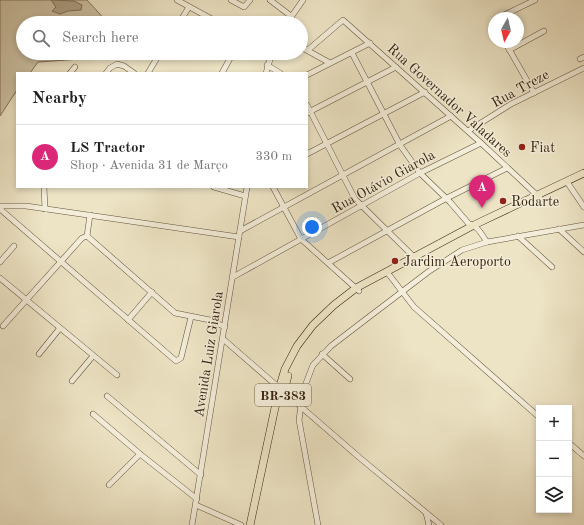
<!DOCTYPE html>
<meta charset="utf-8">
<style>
body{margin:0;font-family:"Old Standard TT",serif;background:#f2f2f2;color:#222}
.controls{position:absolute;right:12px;bottom:12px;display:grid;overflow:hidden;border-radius:0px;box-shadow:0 2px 6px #0003}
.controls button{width:36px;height:36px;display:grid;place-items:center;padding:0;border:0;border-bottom:1px solid #e0e0e0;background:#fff;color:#222;font:20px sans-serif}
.compass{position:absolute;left:488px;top:12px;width:36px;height:36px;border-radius:50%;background:#fff;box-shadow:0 2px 6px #0003;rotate:188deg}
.you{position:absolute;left:312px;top:227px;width:14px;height:14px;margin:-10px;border:3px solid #fff;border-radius:50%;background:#1a73e8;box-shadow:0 0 0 6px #1a73e833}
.badge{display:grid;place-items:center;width:26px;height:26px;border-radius:50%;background:#db2777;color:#fff;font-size:13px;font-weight:700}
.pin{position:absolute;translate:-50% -33px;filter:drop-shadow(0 1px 2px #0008)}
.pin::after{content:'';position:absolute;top:21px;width:14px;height:12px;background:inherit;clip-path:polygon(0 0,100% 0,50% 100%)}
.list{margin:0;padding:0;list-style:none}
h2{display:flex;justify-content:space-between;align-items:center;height:52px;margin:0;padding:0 16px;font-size:17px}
h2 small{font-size:13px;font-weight:400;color:#767676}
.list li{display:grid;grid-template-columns:26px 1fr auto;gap:12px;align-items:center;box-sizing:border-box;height:64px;padding:0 16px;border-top:1px solid #e0e0e0}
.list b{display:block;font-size:15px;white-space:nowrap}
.list p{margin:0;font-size:13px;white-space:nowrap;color:#767676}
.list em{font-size:13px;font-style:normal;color:#767676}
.icon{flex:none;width:22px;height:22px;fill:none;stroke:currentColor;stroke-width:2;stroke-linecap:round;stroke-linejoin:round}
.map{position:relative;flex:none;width:584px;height:525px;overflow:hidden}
.search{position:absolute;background:#fff;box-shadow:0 2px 6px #0003;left:16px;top:16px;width:292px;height:44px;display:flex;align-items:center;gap:10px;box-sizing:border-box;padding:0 14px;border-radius:22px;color:#767676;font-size:15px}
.panel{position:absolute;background:#fff;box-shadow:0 2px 6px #0003;left:16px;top:72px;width:292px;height:116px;border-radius:0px}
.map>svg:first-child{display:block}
</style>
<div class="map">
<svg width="584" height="525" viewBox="0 0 584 525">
<rect width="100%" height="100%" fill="#ede4c5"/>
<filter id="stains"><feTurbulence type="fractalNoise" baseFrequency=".005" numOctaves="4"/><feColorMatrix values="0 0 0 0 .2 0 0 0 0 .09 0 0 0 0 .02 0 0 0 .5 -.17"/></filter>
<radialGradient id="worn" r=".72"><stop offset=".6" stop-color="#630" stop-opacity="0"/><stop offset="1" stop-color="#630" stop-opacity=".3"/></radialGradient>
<path fill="#cec3a6" stroke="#82735a" d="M0,0H87L108,23H23V53H137L139,55L38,62L30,73H17V90L0,116Z"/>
<path fill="#afa287" stroke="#7f6f57" d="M51,0L74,1L82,5L81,10L68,11L60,14L52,11L56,7Z"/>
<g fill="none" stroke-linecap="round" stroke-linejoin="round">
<g stroke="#64533c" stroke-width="6">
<g id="minor">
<path d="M177,0L219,23"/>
<path d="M231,0L244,7L250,0"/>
<path d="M270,0L291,16"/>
<path d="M498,18L535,0"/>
<path d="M179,23L189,7"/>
<path d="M287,23L303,0"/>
<path d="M505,42L534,93"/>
<path d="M301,47L330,63"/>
<path d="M308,50L343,20L481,143L540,198"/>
<path d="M509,50L544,31"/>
<path d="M352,53L400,145L420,173L450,202L469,224C478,226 482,235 487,242"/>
<path d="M580,59L584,57"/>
<path d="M267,65L280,73"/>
<path d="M70,73L75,67"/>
<path d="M106,73L110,68L117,64L124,66L134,73"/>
<path d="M148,73L160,53"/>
<path d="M222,73L233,53"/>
<path d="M266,73L272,53"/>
<path d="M307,75L370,43"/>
<path d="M307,105L355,199L418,261"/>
<path d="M307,113L396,67"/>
<path d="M468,131L511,104L584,68"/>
<path d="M307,154L425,92"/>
<path d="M567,182L584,207"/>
<path d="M44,187L45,209"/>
<path d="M214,187L245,196"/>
<path d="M273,187L301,239L359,291"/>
<path d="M0,206H26L239,237"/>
<path d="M0,209L176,361L181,358L191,317"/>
<path d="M90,215L87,236L175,313L210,320L225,327"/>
<path d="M559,229L584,252"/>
<path d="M240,231L451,116"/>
<path d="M518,236L552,267"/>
<path d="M0,262L14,246"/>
<path d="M328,263L445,199L507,168"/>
<path d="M387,272L414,307L539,417"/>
<path d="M233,277L420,173L481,143"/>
<path d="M0,278L117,375"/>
<path d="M128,320L152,292"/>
<path d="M3,326L82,238L87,236"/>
<path d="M223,339L360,458L441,525"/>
<path d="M39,354L60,328"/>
<path d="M322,354L350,379"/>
<path d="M72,381L93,356"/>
<path d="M107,396L201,475"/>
<path d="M93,414L140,454"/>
<path d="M569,443L584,456"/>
<path d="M109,485L140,454L197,499"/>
<path d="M196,505L241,525"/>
<path d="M426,513L429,525"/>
<path d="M192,525L247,187"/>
<path d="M318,525L299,420L303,391L313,365L331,346L361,323L428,272L462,250L487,242L584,225"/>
</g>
</g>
<g stroke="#37230e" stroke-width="8">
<g id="major">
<path d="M281,402L288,376"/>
<path d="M250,525L279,389L285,369L297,346L313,325L334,305L356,288L474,225L584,173"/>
</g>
</g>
<use href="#minor" stroke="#f3edd9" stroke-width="5"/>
<use href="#major" stroke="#ede4c5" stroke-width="7"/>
</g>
<g fill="#8f2418" stroke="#f3edd9" stroke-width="1.5">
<circle cx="522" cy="147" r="4"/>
<circle cx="503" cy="201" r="4"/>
<circle cx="395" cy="261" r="4"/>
</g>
<g text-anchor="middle" stroke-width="3" stroke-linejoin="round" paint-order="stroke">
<rect fill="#f3edd9" stroke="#6f604b" stroke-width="1" x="255" y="384" width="56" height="22" rx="3"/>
<g font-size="13" font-weight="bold" fill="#37230e">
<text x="283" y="400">BR-383</text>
</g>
<g font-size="14" fill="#37230e" stroke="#f3edd9">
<text transform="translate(520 88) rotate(-29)" y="5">Rua Treze</text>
<text transform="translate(450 100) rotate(42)" y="5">Rua Governador Valadares</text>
<text transform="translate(383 181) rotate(-29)" y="5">Rua Otávio Giarola</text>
<text transform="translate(208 354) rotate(-81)" y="5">Avenida Luiz Giarola</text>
</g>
<g font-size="14" fill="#37230e" stroke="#f3edd9" text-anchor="start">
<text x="530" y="152">Fiat</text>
<text x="511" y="206">Rodarte</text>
<text x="403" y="266">Jardim Aeroporto</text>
</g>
</g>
<rect width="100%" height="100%" filter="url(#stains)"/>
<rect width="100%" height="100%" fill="url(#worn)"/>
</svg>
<div class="controls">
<button>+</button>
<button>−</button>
<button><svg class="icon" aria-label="layers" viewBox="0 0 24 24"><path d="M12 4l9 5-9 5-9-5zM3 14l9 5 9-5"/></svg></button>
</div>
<svg class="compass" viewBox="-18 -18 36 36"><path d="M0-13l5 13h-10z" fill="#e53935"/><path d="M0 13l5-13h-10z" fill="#767676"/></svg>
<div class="you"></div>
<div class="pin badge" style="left:482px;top:208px">A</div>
<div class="search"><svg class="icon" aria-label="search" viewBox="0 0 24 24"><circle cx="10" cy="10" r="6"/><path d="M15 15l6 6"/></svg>Search here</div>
<section class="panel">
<h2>Nearby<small></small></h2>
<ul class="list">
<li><span class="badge">A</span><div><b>LS Tractor</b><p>Shop · Avenida 31 de Março</p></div><em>330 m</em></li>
</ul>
</section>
</div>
